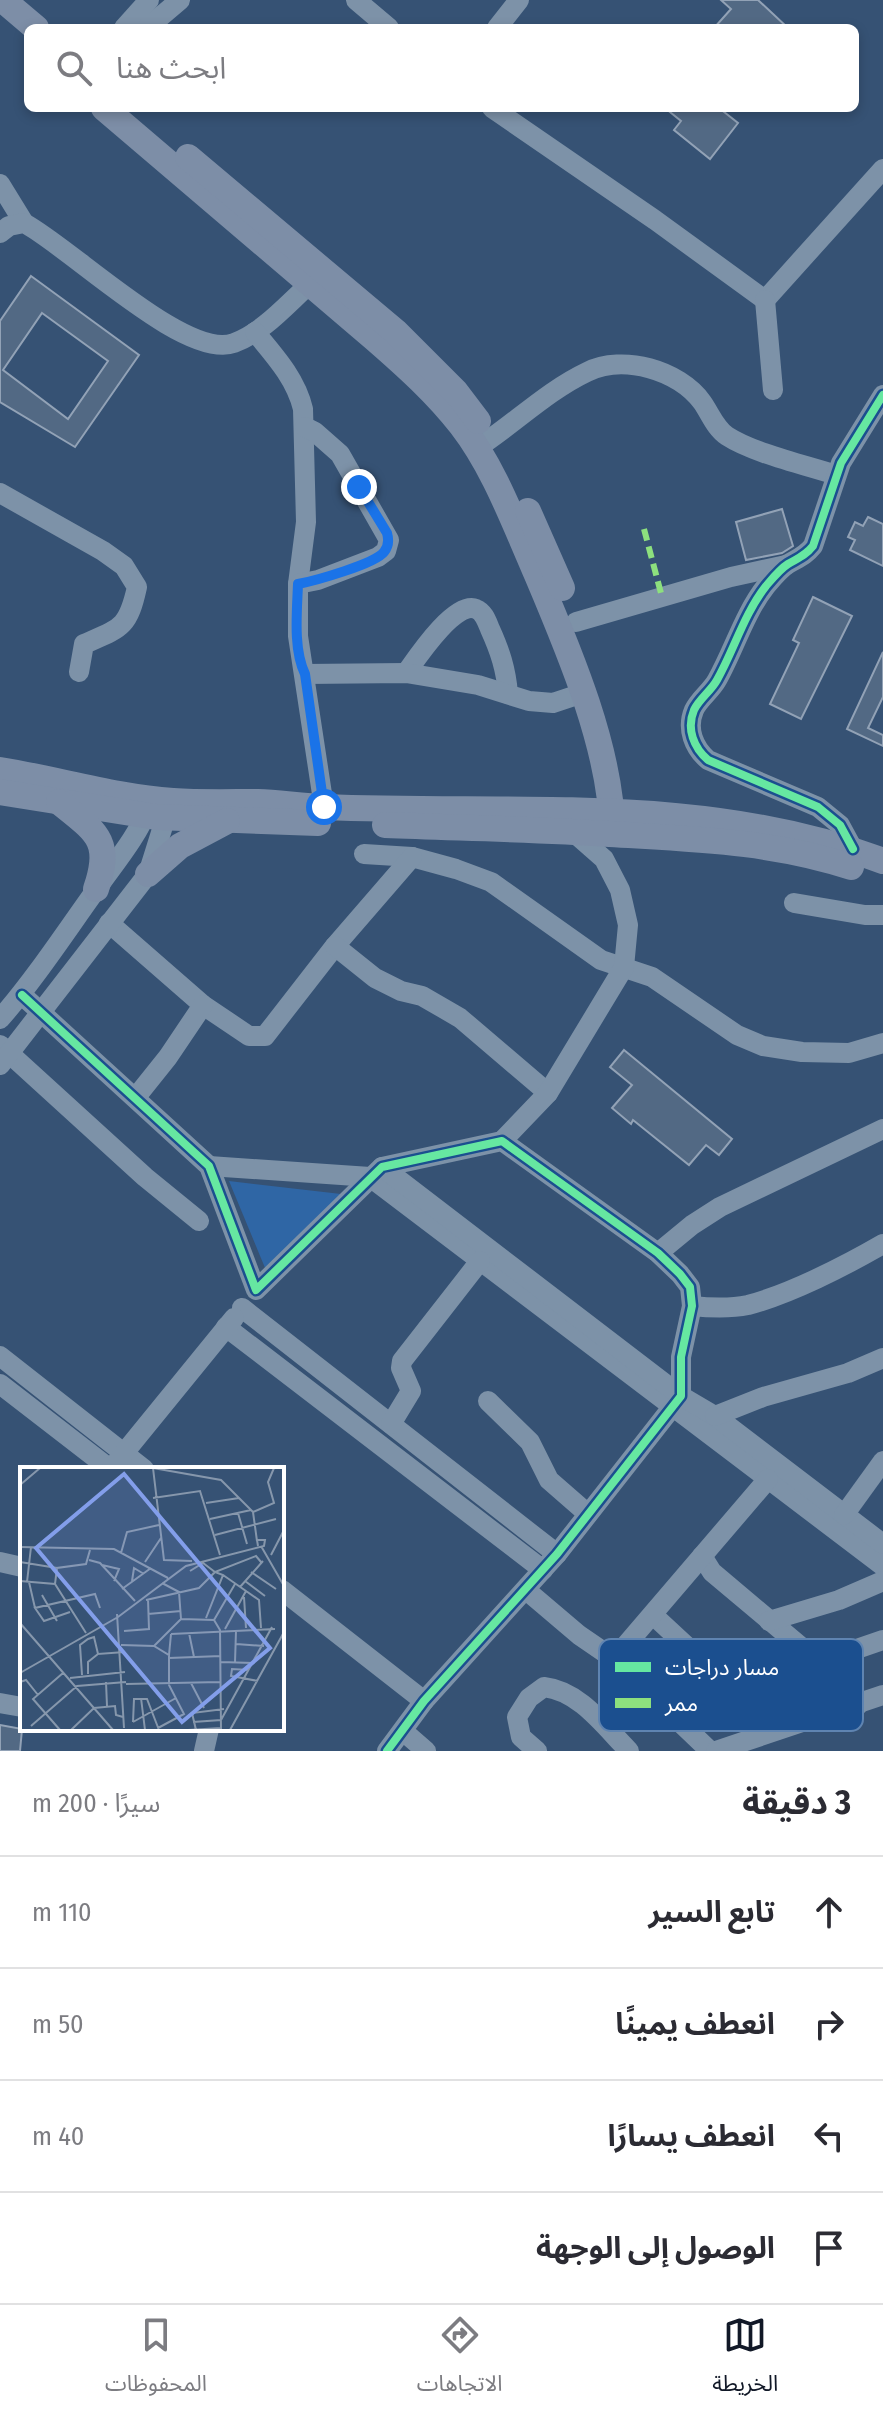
<!DOCTYPE html>
<html lang="ar">
<meta charset="utf-8">
<style>
body{margin:0;font-family:"Fira Sans Condensed","Noto Sans Arabic",sans-serif;background:#f7f7f7;color:#2b2b33;direction:rtl}
.stop{position:absolute;width:24px;height:24px;margin:-18px;border:6px solid #1a73e8;border-radius:50%;background:#fff}
.stop.end{background:#1a73e8;border-color:#fff;box-shadow:0 2px 8px #0008}
.list{margin:0;padding:0;list-style:none}
h2{display:flex;justify-content:space-between;align-items:center;height:104px;margin:0;padding:0 32px;font-size:34px}
h2 small{font-size:26px;font-weight:400;color:#7c7c81}
.list li{display:grid;grid-template-columns:52px 1fr auto;gap:24px;align-items:center;box-sizing:border-box;height:112px;padding:0 32px;border-top:2px solid #e1e1e2}
.list b{display:block;font-size:30px;white-space:nowrap}
.list em{font-size:26px;font-style:normal;color:#7c7c81}
.icon{flex:none;width:44px;height:44px;fill:none;stroke:currentColor;stroke-width:2;stroke-linecap:round;stroke-linejoin:round}
.map{position:relative;flex:none;width:883px;height:1751px;overflow:hidden;direction:ltr}
.search{position:absolute;background:#fff;box-shadow:0 4px 12px #0003;left:24px;right:24px;top:24px;height:88px;display:flex;align-items:center;gap:20px;box-sizing:border-box;padding:0 28px;border-radius:12px;color:#7c7c81;font-size:30px}
.sheet{height:552px;background:#fff}
nav{display:flex;justify-content:space-around;align-items:center;box-sizing:border-box;height:112px;border-top:2px solid #e1e1e2;background:#fff;font-size:22px;color:#7c7c81}
nav a{display:grid;justify-items:center;gap:4px}
nav .on{color:#111827}
.map>svg:first-child{display:block}
</style>
<div class="map">
<svg width="883" height="1751" viewBox="0 0 883 1751">
<rect width="100%" height="100%" fill="#365274"/>
<path fill="#2f66a5" d="M229,1181L341,1194L268,1275Z"/>
<g fill="#526984" stroke="#92a2b6" stroke-width="2" fill-rule="evenodd">
<path d="M721,0H758L788,28H714L731,9Z"/>
<path d="M665,108H719L738,123L710,159L674,130L681,121Z"/>
<path d="M31,276L139,355L75,447L0,402V321ZM42,313L108,361L68,419L3,370Z"/>
<path d="M782,509L793,546L782,553L746,560L736,522Z"/>
<path d="M868,517L883,524V566L850,550L855,540L848,537L855,522L863,526Z"/>
<path d="M813,597L852,616L801,719L770,704L799,643L793,640Z"/>
<path d="M883,652V697L868,728L883,735V746L847,729Z"/>
<path d="M624,1050L732,1139L719,1155L706,1145L689,1165L633,1120L631,1124L612,1108L632,1085L610,1067Z"/>
<path d="M0,1725L22,1729L20,1751H0Z"/>
</g>
<g fill="none" stroke-linecap="round" stroke-linejoin="round">
<g stroke="#7d92a8" stroke-width="20">
<path d="M356,0L389,28"/>
<path d="M124,28L149,0"/>
<path d="M147,28L180,0"/>
<path d="M497,28L519,0"/>
<path d="M492,108L655,220L765,300L883,169"/>
<path d="M0,184L24,223"/>
<path d="M0,233L9,226L24,223C70,247 186,361 234,343C264,332 288,303 312,282"/>
<path d="M765,300L773,390"/>
<path d="M255,332C275,356 296,379 303,409L306,522L298,584V636L324,807"/>
<path d="M477,448C514,424 547,391 587,372C623,354 679,370 702,402C710,413 715,428 727,436C753,453 805,465 836,475"/>
<path d="M0,493L103,551L124,566L137,587C128,628 121,628 84,644L79,672"/>
<path d="M298,584L318,580L378,557L386,551L389,540L340,454L315,432L305,427"/>
<path d="M576,622L731,577L786,565"/>
<path d="M406,673C416,659 455,600 476,609C484,612 487,622 490,629C500,651 506,669 508,694"/>
<path d="M305,674L406,673L478,685L529,701L553,703L583,693"/>
<path d="M853,849L840,825L818,807L708,760C694,748 686,729 694,710C699,699 711,691 717,680C734,650 744,614 766,586C772,579 780,569 788,564C798,558 805,556 813,546L841,463L883,395"/>
<path d="M364,854L412,857L456,869L491,882L601,960L652,977L737,1035L763,1046L802,1052L849,1053L883,1043"/>
<path d="M794,903L865,915H883"/>
<path d="M109,923L203,1005L249,1036H265L335,946L412,857"/>
<path d="M335,946L375,978L401,991L422,996L460,1018L548,1093"/>
<path d="M22,995L209,1166L256,1290L382,1167L502,1141L658,1253L680,1274L690,1287L692,1306L681,1357V1396L557,1554L424,1701L387,1751"/>
<path d="M0,1019C34,980 63,936 93,894C113,865 137,838 150,805"/>
<path d="M0,1045L145,1177L199,1221"/>
<path d="M0,1065L148,874L169,807"/>
<path d="M136,1097L168,1057L203,1005"/>
<path d="M502,1141L548,1093L624,967L628,925L620,890L604,859L571,830"/>
<path d="M209,1166L370,1177L883,1566"/>
<path d="M382,1167L681,1396L715,1416L883,1544"/>
<path d="M658,1253L692,1225L720,1207L883,1129"/>
<path d="M692,1306C711,1308 729,1309 748,1305C790,1294 845,1266 883,1244"/>
<path d="M242,1308L557,1554"/>
<path d="M226,1327L543,1570"/>
<path d="M0,1356L144,1469"/>
<path d="M0,1384L110,1469"/>
<path d="M488,1401L530,1442L549,1480L588,1514"/>
<path d="M715,1416L763,1397L848,1373L883,1358"/>
<path d="M391,1424L411,1391L401,1368L402,1361L480,1261"/>
<path d="M111,1469L234,1318"/>
<path d="M844,1515L883,1461"/>
<path d="M702,1556L712,1572L819,1662L858,1705"/>
<path d="M0,1562L22,1567"/>
<path d="M282,1590L424,1701"/>
<path d="M526,1590L579,1635L614,1659L710,1751"/>
<path d="M653,1615L777,1730"/>
<path d="M769,1621L839,1600L883,1581"/>
<path d="M614,1659L768,1479"/>
<path d="M819,1662L883,1640"/>
<path d="M0,1703L22,1707"/>
<path d="M403,1731L426,1751"/>
<path d="M204,1751L209,1729"/>
<path d="M537,1751L521,1737L517,1717L529,1698L544,1687C580,1691 605,1727 629,1751"/>
<path d="M716,1751L883,1695"/>
</g>
<g stroke="#7d8ea7" stroke-width="26">
<path d="M3,0L36,28"/>
<path d="M104,108L375,339C406,366 436,393 461,425C492,465 511,515 531,561C564,639 613,749 612,834"/>
<path d="M188,157L396,332L456,392L478,421"/>
<path d="M528,511L562,588"/>
<path d="M0,770C57,779 115,797 173,801C201,803 230,802 258,802C280,803 302,806 325,807C511,815 705,793 883,861"/>
<path d="M0,792L156,817L318,823"/>
<path d="M59,802C96,832 113,840 96,889"/>
<path d="M385,825C461,828 535,829 610,834C691,839 773,841 851,867"/>
<path d="M148,874L180,846L227,821"/>
</g>
<path stroke="#8de07e" stroke-width="6" stroke-dasharray="12 6" stroke-linecap="butt" d="M644,529L662,597"/>
<g stroke="#1b4f8f" stroke-width="13">
<g id="cycleway">
<path d="M853,849L840,825L818,807L708,760C694,748 686,729 694,710C699,699 711,691 717,680C734,650 744,614 766,586C772,579 780,569 788,564C798,558 805,556 813,546L841,463L883,395"/>
<path d="M22,995L209,1166L256,1290L382,1167L502,1141L658,1253L680,1274L690,1287L692,1306L681,1357V1396L557,1554L424,1701L387,1751"/>
</g>
</g>
<use href="#cycleway" stroke="#66e7a1" stroke-width="8"/>
</g>
<g fill="none" stroke-linecap="round" stroke-linejoin="round">
<path stroke="#1a73e8" stroke-width="10" d="M324,807L305,674C293,649 297,612 298,584C314,581 375,564 384,552C389,546 389,540 387,533L359,487"/>
</g>
<g transform="translate(20 1467)">
<rect width="264" height="264" fill="#365274"/>
<path fill="none" stroke="#8697ac" stroke-width="2" d="M133,1L144,93L172,94M0,18L20,1H133L201,13L233,45L237,74M133,31L180,24L200,88M186,36L219,31M233,45L254,36L248,15L254,1M218,46L227,77M190,52L231,43M195,68L256,52M241,79L264,119M0,80L94,82L148,111M101,86L107,65L139,58M251,88L264,63M69,93L80,96L115,134M0,95L37,101M125,95L141,71M82,98L99,102L94,114M231,105L256,122M203,108L226,124L205,162M0,114L35,117L66,166M112,114L114,101L124,107M225,114L245,129M7,115L11,80M9,115L15,141M142,116L159,125L161,152M35,117L37,101L66,97L70,83M220,120L243,94M102,122L131,101M226,124L239,133L241,161M22,128L37,154M224,130L226,161M126,133L179,121L195,105L183,96L170,104M50,145L24,154L15,141L75,127L80,141M97,147L104,261M128,147L161,144M186,151L203,108L195,105L236,89L241,95M194,153L215,117M0,156L93,263M104,164L129,162L128,132M169,166L174,190M151,167L255,162M216,177L244,179M101,178L134,179L149,188L151,167M134,179L161,152L194,153L200,163L201,263M149,191L201,189M201,195L233,196M215,195L216,164M229,203L212,202L211,209L238,214M0,206L98,150L166,99L244,79L245,73H237L238,79M68,207V195L78,187M62,208L60,178L68,172L74,170L78,187L105,185M50,211L105,205M0,215L6,213L18,228M86,215L87,239M171,216L184,241M106,217L200,215M121,231L125,263M113,255L114,232H127L139,263M113,255L156,231M173,255L201,253L252,160M11,259L57,219L106,215M138,261L164,247L149,218V188M40,263L13,232L43,206M51,263L74,241L95,239L96,248L103,250M168,263L201,261M176,263L172,246L204,242M210,263L264,165"/>
<path fill="#839eea" fill-opacity="0.15" stroke="#839eea" stroke-width="4" d="M104,7L250,181L162,255L16,81Z"/>
<rect width="264" height="264" fill="none" stroke="#fff" stroke-width="4"/>
</g>
<rect x="599" y="1639" width="264" height="92" rx="12" fill="#1b4f8f" stroke="#5f84b1" stroke-width="2"/>
<rect x="615" y="1662" width="36" height="10" fill="#66e7a1"/>
<rect x="615" y="1698" width="36" height="10" fill="#8de07e"/>
<g font-size="22" fill="#fff">
<text x="665" y="1675">مسار دراجات</text>
<text x="665" y="1711">ممر</text>
</g>
</svg>
<div class="stop" style="left:324px;top:807px"></div>
<div class="stop end" style="left:359px;top:487px"></div>
<div class="search"><svg class="icon" aria-label="search" viewBox="0 0 24 24"><circle cx="10" cy="10" r="6"/><path d="M15 15l6 6"/></svg>ابحث هنا</div>
</div>
<section class="sheet">
<h2>3 دقيقة<small>سيرًا · 200 m</small></h2>
<ul class="list">
<li><svg class="icon" aria-label="ahead" viewBox="0 0 24 24"><path d="M12 20V5M6 11l6-6 6 6"/></svg><div><b>تابع السير</b></div><em>110 m</em></li>
<li><svg class="icon" aria-label="right" viewBox="0 0 24 24"><path d="M7 20v-9h11M14 6l5 5-5 5"/></svg><div><b>انعطف يمينًا</b></div><em>50 m</em></li>
<li><svg class="icon" aria-label="left" viewBox="0 0 24 24"><path d="M17 20v-9H6M10 6l-5 5 5 5"/></svg><div><b>انعطف يسارًا</b></div><em>40 m</em></li>
<li><svg class="icon" aria-label="arrive" viewBox="0 0 24 24"><path d="M6 21V4h12l-3 4 3 4H6"/></svg><div><b>الوصول إلى الوجهة</b></div></li>
</ul>
</section>
<nav>
<a class="on"><svg class="icon" aria-label="map" viewBox="0 0 24 24"><path d="M3 6l6-2 6 2 6-2v14l-6 2-6-2-6 2zM9 4v14M15 6v14"/></svg>الخريطة</a>
<a><svg class="icon" aria-label="directions" viewBox="0 0 24 24"><path d="M12 3l9 9-9 9-9-9zM9 14v-3h6M13 9l2 2-2 2"/></svg>الاتجاهات</a>
<a><svg class="icon" aria-label="saved" viewBox="0 0 24 24"><path d="M7 4h10v16l-5-4-5 4z"/></svg>المحفوظات</a>
</nav>
